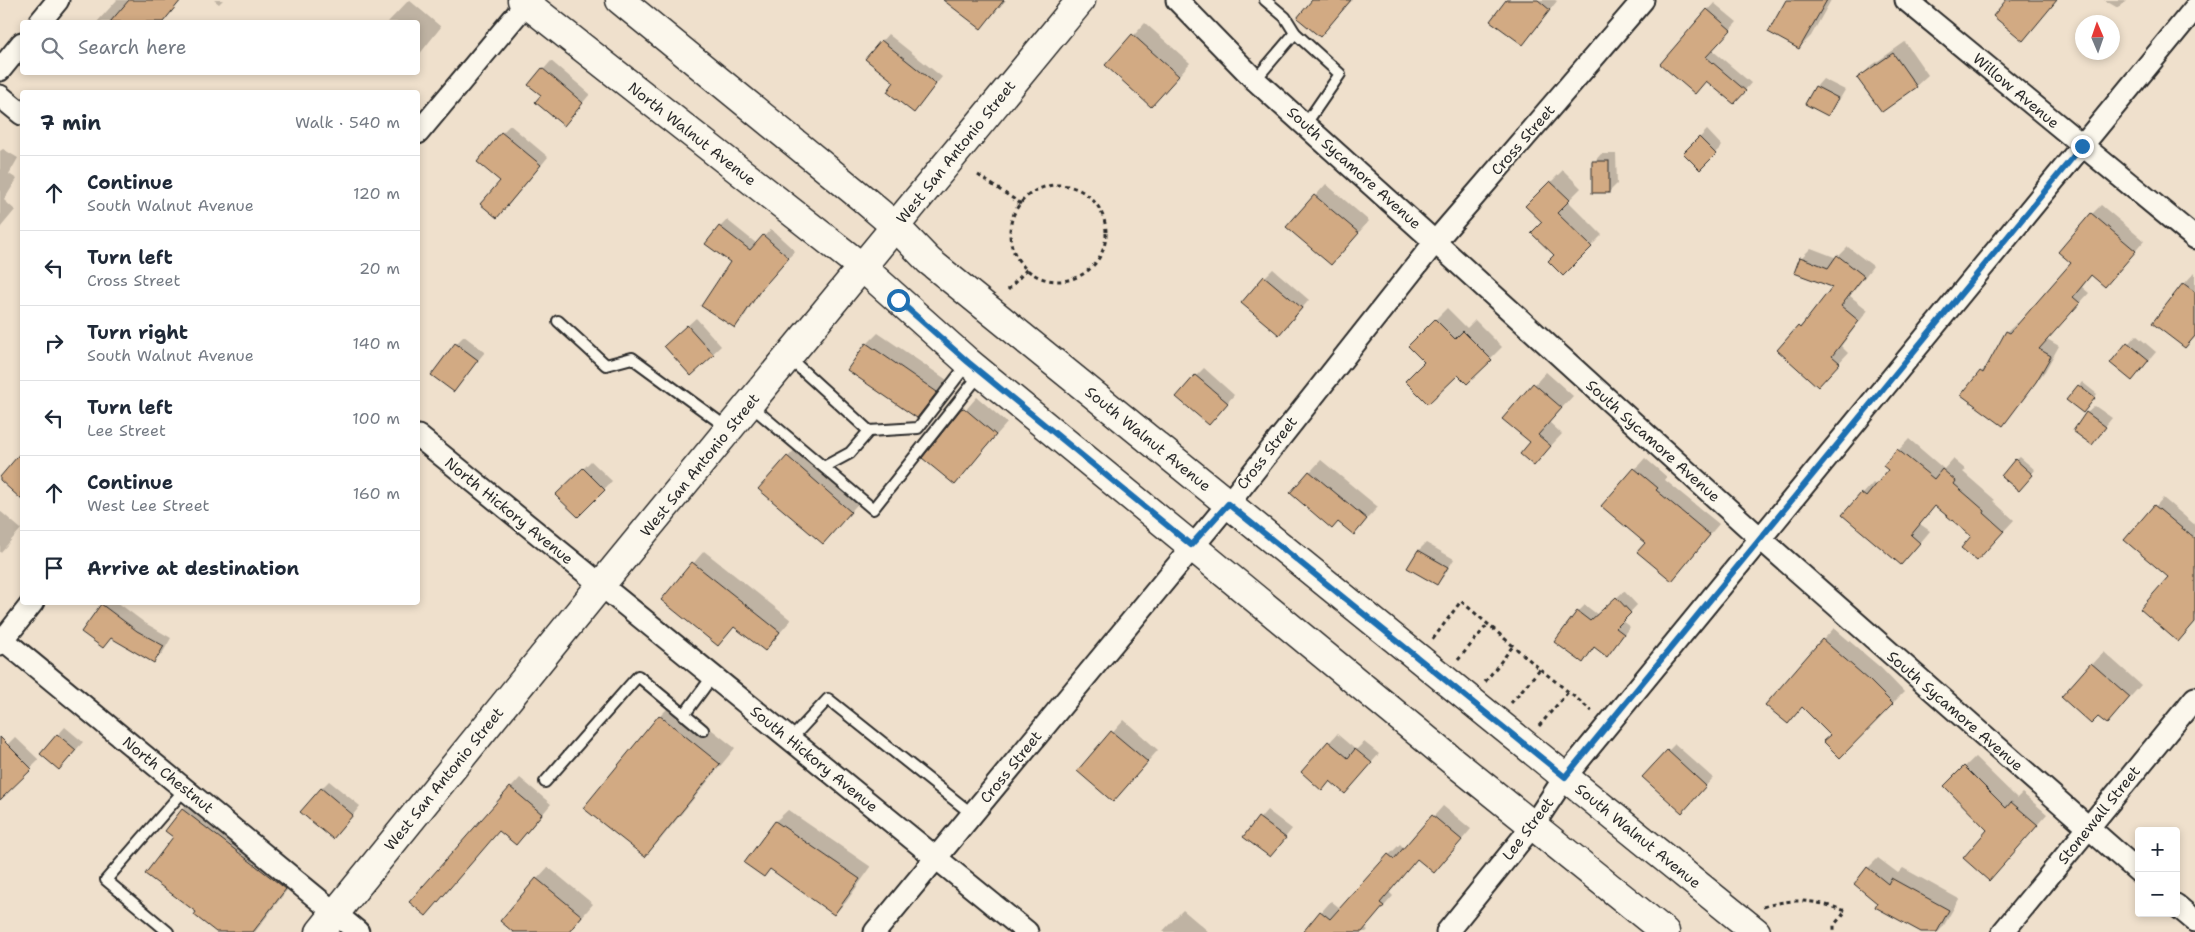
<!DOCTYPE html>
<meta charset="utf-8">
<style>
body{margin:0;font-family:"Shantell Sans",sans-serif;background:#f6f6f7;color:#1f2937}
.controls{position:absolute;right:15px;bottom:15px;display:grid;overflow:hidden;border-radius:5px;box-shadow:0 2px 8px #0003}
.controls button{width:45px;height:45px;display:grid;place-items:center;padding:0;border:0;border-bottom:1px solid #e0e1e3;background:#fff;color:#1f2937;font:25px sans-serif}
.compass{position:absolute;left:2075px;top:15px;width:45px;height:45px;border-radius:50%;background:#fff;box-shadow:0 2px 8px #0003;rotate:358deg}
.stop{position:absolute;width:15px;height:15px;margin:-11px;border:4px solid #1f6fb2;border-radius:50%;background:#fff}
.stop.end{background:#1f6fb2;border-color:#fff;box-shadow:0 1px 5px #0008}
.list{margin:0;padding:0;list-style:none}
h2{display:flex;justify-content:space-between;align-items:center;height:65px;margin:0;padding:0 20px;font-size:21px}
h2 small{font-size:16px;font-weight:400;color:#747a83}
.list li{display:grid;grid-template-columns:32px 1fr auto;gap:15px;align-items:center;box-sizing:border-box;height:75px;padding:0 20px;border-top:1px solid #e0e1e3}
.list b{display:block;font-size:19px;white-space:nowrap}
.list p{margin:0;font-size:16px;white-space:nowrap;color:#747a83}
.list em{font-size:16px;font-style:normal;color:#747a83}
.icon{flex:none;width:28px;height:28px;fill:none;stroke:currentColor;stroke-width:2;stroke-linecap:round;stroke-linejoin:round}
.map{position:relative;flex:none;width:2195px;height:932px;overflow:hidden}
.search{position:absolute;background:#fff;box-shadow:0 2px 8px #0003;left:20px;top:20px;width:400px;height:55px;display:flex;align-items:center;gap:12px;box-sizing:border-box;padding:0 18px;border-radius:5px;color:#747a83;font-size:19px}
.panel{position:absolute;background:#fff;box-shadow:0 2px 8px #0003;left:20px;top:90px;width:400px;height:515px;border-radius:5px}
.map>svg:first-child{display:block}
</style>
<div class="map">
<svg width="2195" height="932" viewBox="0 0 2195 932">
<rect width="100%" height="100%" fill="#efe0cc"/>
<filter id="ink" filterUnits="userSpaceOnUse"><feTurbulence type="fractalNoise" baseFrequency=".02" numOctaves="2"/><feDisplacementMap in="SourceGraphic" scale="10" xChannelSelector="R" yChannelSelector="G"/><feConvolveMatrix kernelMatrix="1 2 1 2 8 2 1 2 1" color-interpolation-filters="sRGB"/></filter>
<g filter="url(#ink)">
<g fill="#0003">
<path d="M117,0H182L162,22H97Z"/>
<path d="M214,0H223L219,4Z"/>
<path d="M409,0L441,27L418,56V22H388Z"/>
<path d="M945,0H1006L981,28Z"/>
<path d="M1314,0H1352L1320,35Z"/>
<path d="M1508,0H1555L1557,1L1523,44Z"/>
<path d="M1787,0H1831L1811,36L1799,48Z"/>
<path d="M2104,0H2126L2118,8Z"/>
<path d="M1714,3L1737,22L1712,50L1751,83L1740,96L1707,80L1702,85L1708,10Z"/>
<path d="M1145,23L1190,63L1163,93L1107,65Z"/>
<path d="M888,34L942,77L920,104L896,81L882,41Z"/>
<path d="M1905,42L1928,75L1916,86L1859,78L1871,66Z"/>
<path d="M551,61L590,94L571,117L530,85Z"/>
<path d="M1823,79L1845,90L1835,107L1828,115L1816,87Z"/>
<path d="M510,125L548,157L505,209L501,180L502,133Z"/>
<path d="M1707,130L1722,146L1700,168L1685,153Z"/>
<path d="M3,149L18,158L9,174L17,179L4,200L15,210L0,228V151Z"/>
<path d="M1601,154H1616L1617,184L1609,192L1594,162Z"/>
<path d="M1563,170L1581,188L1568,201L1602,235L1563,274L1543,222L1527,206Z"/>
<path d="M1326,184L1369,221L1331,264L1288,227Z"/>
<path d="M2101,205L2144,241L2114,276L2092,275L2082,287L2089,293L2047,339L2059,346L2045,371L2002,425L1981,372L1990,363L2007,332L2017,323L2019,324L2073,263L2092,214Z"/>
<path d="M727,220L757,244L771,229L795,251L766,283L742,320L735,327L731,262L720,227Z"/>
<path d="M1848,247L1873,266L1850,296L1868,310L1841,346L1848,353L1827,376L1779,350L1809,317L1834,287L1801,258L1811,248L1837,258Z"/>
<path d="M1273,269L1309,300L1287,326L1265,277Z"/>
<path d="M2195,272V337L2185,347L2184,284Z"/>
<path d="M1447,308L1467,328L1475,320L1502,347L1467,382L1458,373L1409,346Z"/>
<path d="M696,318L721,346L691,374L673,339Z"/>
<path d="M878,333L947,380L917,416L867,344Z"/>
<path d="M2136,335L2156,352L2140,371L2112,362Z"/>
<path d="M464,336L485,352L453,391L456,344Z"/>
<path d="M1204,368L1234,395L1216,416L1196,376Z"/>
<path d="M1546,372L1573,396L1549,422L1562,434L1534,464L1532,442L1504,419Z"/>
<path d="M2082,382L2097,394L2087,408L2079,386Z"/>
<path d="M977,397L1007,423L955,483L924,458Z"/>
<path d="M2095,406L2112,418L2092,443L2087,413Z"/>
<path d="M1909,439L1944,469L1953,459L1966,470L1963,472L1995,500L1993,501L2014,520L1977,560L1973,536L1936,505L1920,524L1930,531L1912,553L1844,515L1873,483L1877,486L1890,470L1884,466Z"/>
<path d="M799,445L862,499L823,543L788,457Z"/>
<path d="M22,453V498L0,479Z"/>
<path d="M2020,457L2035,470L2022,486L2016,460Z"/>
<path d="M1645,458L1667,477L1665,480L1719,524L1672,579L1646,542L1603,505Z"/>
<path d="M1321,460L1378,507L1354,533L1310,472Z"/>
<path d="M591,461L612,481L578,516L557,495Z"/>
<path d="M2163,498L2195,525V622L2169,577L2126,540Z"/>
<path d="M0,511L21,529L0,553Z"/>
<path d="M1426,543L1454,559L1444,576L1437,583L1409,568L1419,550Z"/>
<path d="M704,551L791,620L765,650L735,626L718,645L662,600Z"/>
<path d="M1624,591L1637,605L1622,621L1630,627L1607,655L1596,646L1583,661L1578,612L1585,605L1598,615Z"/>
<path d="M105,602H117L145,623L171,638L162,654L154,661L112,637L103,646L83,631Z"/>
<path d="M1834,628L1881,668L1904,692L1840,756L1831,735L1823,640Z"/>
<path d="M2104,652L2141,685L2118,711L2099,715L2062,697Z"/>
<path d="M675,701L735,748L660,840L645,855L660,716Z"/>
<path d="M1124,720L1158,750L1124,789L1079,771Z"/>
<path d="M65,727L83,742L66,761L42,753Z"/>
<path d="M1337,734L1356,750L1364,742L1379,754L1352,785L1303,772Z"/>
<path d="M15,737L39,760L6,792L0,786V752Z"/>
<path d="M1675,744L1713,778L1689,804L1668,751Z"/>
<path d="M1975,757L2017,798L2022,793L2047,814L1989,879V830L1945,786Z"/>
<path d="M520,778L551,804L526,834L516,843L500,830L411,902L472,830Z"/>
<path d="M329,781L360,806L341,830L321,789Z"/>
<path d="M198,794L300,873L255,932H215L216,931L197,912L175,837L167,831L183,809Z"/>
<path d="M1443,806L1471,829L1444,861L1418,858L1389,892L1393,896L1365,928L1368,930L1366,932H1304L1331,901L1341,909L1389,855L1400,844L1405,849Z"/>
<path d="M788,810L871,867L846,902L834,914L771,868L764,876L746,863L776,821Z"/>
<path d="M1267,810L1292,829L1270,856L1245,836Z"/>
<path d="M1878,858L1898,873L1903,868L1959,899L1943,927L1938,932H1923L1879,903L1868,868Z"/>
<path d="M548,867L593,904L569,932H515L537,879Z"/>
<path d="M1183,910L1209,932H1162Z"/>
</g>
<g fill="#d2aa83" stroke="#2b2b2b">
<path d="M129,0H181L163,22H110Z"/>
<path d="M943,0H1004L981,29Z"/>
<path d="M1312,0H1351L1320,37L1297,18Z"/>
<path d="M1506,0H1538L1550,10L1523,45L1490,21Z"/>
<path d="M1786,0H1827L1799,49L1768,32Z"/>
<path d="M2006,0H2057L2023,41L1993,16Z"/>
<path d="M1707,9L1731,30L1706,57L1746,91L1734,104L1706,81L1695,94L1660,64Z"/>
<path d="M1132,34L1179,76L1151,107L1105,65Z"/>
<path d="M881,40L936,84L914,113L887,92L894,82L865,59Z"/>
<path d="M1893,53L1917,87L1882,112L1857,78Z"/>
<path d="M542,68L583,103L564,126L535,102L541,95L528,85Z"/>
<path d="M1815,86L1838,98L1828,116L1805,104Z"/>
<path d="M501,132L541,165L497,218L480,204L500,181L477,162Z"/>
<path d="M1699,137L1716,154L1700,170L1683,153Z"/>
<rect x="1592" y="161" width="17" height="32"/>
<path d="M1550,181L1570,200L1557,213L1592,247L1563,276L1548,261L1554,255L1531,233L1542,222L1525,206Z"/>
<path d="M1314,195L1359,233L1331,265L1286,227Z"/>
<path d="M2091,213L2136,251L2105,287L2091,275L2073,297L2080,303L2039,349L2051,356L2036,382L2003,426L1961,395L1980,371L1983,373L2006,331L2010,333L2071,263L2058,252Z"/>
<path d="M719,226L750,250L763,235L789,258L760,291L735,328L701,306L730,262L705,244Z"/>
<path d="M1837,255L1864,276L1841,306L1859,321L1832,356L1840,363L1818,387L1777,350L1798,326L1800,328L1832,287L1794,273L1800,257L1828,268Z"/>
<path d="M1264,276L1302,308L1279,335L1241,303Z"/>
<path d="M2183,283L2195,292V336L2185,348L2152,323Z"/>
<path d="M1435,319L1455,339L1463,331L1492,360L1467,384L1458,375L1428,404L1405,381L1424,362L1408,346Z"/>
<path d="M687,325L714,355L691,376L664,346Z"/>
<path d="M2127,342L2149,360L2132,381L2110,363Z"/>
<path d="M455,343L478,360L454,392L431,375Z"/>
<path d="M866,343L937,392L917,418L847,370Z"/>
<path d="M1195,375L1228,403L1209,425L1176,397Z"/>
<path d="M1533,383L1562,408L1538,435L1551,446L1534,466L1520,454L1530,442L1502,419Z"/>
<path d="M2078,385L2095,398L2083,413L2066,400Z"/>
<path d="M964,408L996,435L955,485L922,458L961,409Z"/>
<path d="M2086,412L2106,427L2092,445L2073,431Z"/>
<path d="M1897,449L1934,479L1942,469L1956,481L1954,484L1985,511L1984,513L2004,531L1977,561L1961,548L1971,536L1935,506L1911,535L1920,543L1901,565L1842,515L1861,493L1866,497L1888,470L1883,466Z"/>
<path d="M22,451V500L0,480V477Z"/>
<path d="M787,456L851,512L823,544L758,489Z"/>
<path d="M2015,459L2033,475L2019,491L2001,476Z"/>
<path d="M583,468L605,490L578,517L555,495Z"/>
<path d="M1634,468L1658,488L1656,490L1710,535L1672,581L1637,552L1645,543L1601,506Z"/>
<path d="M1309,471L1367,519L1354,535L1338,522L1332,529L1290,493Z"/>
<path d="M2154,505L2195,539V622L2178,642L2140,609L2168,577L2124,540Z"/>
<path d="M1418,550L1448,567L1437,585L1407,568Z"/>
<path d="M692,562L780,632L765,651L734,627L718,646L661,600Z"/>
<path d="M1616,597L1631,613L1616,628L1624,634L1607,657L1594,647L1583,663L1554,642L1577,611L1590,621Z"/>
<path d="M101,604L137,631L164,646L154,663L111,638L103,648L81,632Z"/>
<path d="M1822,639L1869,680L1893,704L1840,758L1823,741L1830,735L1802,707L1788,724L1765,705Z"/>
<path d="M2091,663L2130,697L2107,724L2098,717L2091,724L2061,697Z"/>
<path d="M659,715L720,764L645,857L583,808Z"/>
<path d="M1111,731L1148,762L1113,802L1077,771Z"/>
<path d="M57,734L76,750L59,770L40,754Z"/>
<path d="M0,737L32,769L0,800Z"/>
<path d="M1328,741L1348,758L1355,749L1372,763L1345,794L1330,781L1322,791L1301,772Z"/>
<path d="M1667,750L1706,786L1682,813L1642,777Z"/>
<path d="M1964,766L2006,808L2011,802L2038,825L1989,881L1963,858L1987,830L1944,786Z"/>
<path d="M510,787L542,814L516,845L499,831L426,916L409,902Z"/>
<path d="M321,788L353,815L333,839L300,812Z"/>
<path d="M182,809L286,889L253,932H216L194,915L196,912L145,874L173,837L165,831Z"/>
<path d="M1432,815L1462,840L1434,873L1417,859L1380,903L1384,906L1362,932H1303L1320,911L1330,919L1388,854L1394,859Z"/>
<path d="M1258,817L1286,838L1270,857L1243,837Z"/>
<path d="M775,821L860,879L834,915L770,869L764,877L744,863Z"/>
<path d="M1867,867L1888,884L1891,878L1949,910L1937,932H1921L1875,907L1877,903L1854,884Z"/>
<path d="M536,878L582,916L569,932H513L500,921Z"/>
</g>
<g fill="none" stroke-linecap="round" stroke-linejoin="round">
<g stroke="#2b2b2b" stroke-width="14">
<g id="service">
<path d="M1265,0L1285,17L1295,33L1340,74L1305,125"/>
<path d="M1255,80L1295,33"/>
<path d="M558,321L606,365L632,358L729,429"/>
<path d="M789,358L869,431L918,428L968,363"/>
<path d="M750,405L873,509L981,373"/>
<path d="M824,467L850,453L869,431"/>
<path d="M684,715L712,677"/>
<path d="M790,740L828,699L972,814"/>
<path d="M545,782L638,676L703,730"/>
<path d="M168,932L106,880L185,789"/>
</g>
</g>
<g stroke="#2b2b2b" stroke-width="25">
<g id="minor">
<path d="M1177,0L1255,80L1435,242L1761,539L2139,872"/>
<path d="M1906,0L2195,238"/>
<path d="M40,22L58,0"/>
<path d="M0,70L22,43"/>
<path d="M0,96L22,114"/>
<path d="M418,133L529,0"/>
<path d="M418,436L1027,932"/>
<path d="M0,637L358,932"/>
<path d="M0,644L33,602"/>
<path d="M2176,905L2195,921"/>
<path d="M875,932L1228,504L1435,242L1643,0"/>
<path d="M1447,932L1534,824L1565,777L2195,8"/>
<path d="M2003,932L2195,698"/>
</g>
</g>
<g stroke="#2b2b2b" stroke-width="31">
<g id="secondary">
<path d="M522,0L863,268L968,362L1449,758L1665,932"/>
<path d="M620,0L861,197L895,226L929,261L1756,932"/>
<path d="M320,932L600,586L1081,0"/>
</g>
</g>
<g stroke="#2b2b2b" stroke-width="3" stroke-dasharray="4 4" stroke-linecap="butt">
<path d="M978,175L1021,204"/>
<circle cx="1058" cy="233" r="48"/>
<path d="M1008,290L1027,269"/>
<path d="M1433,639L1461,601L1540,669L1592,711"/>
<path d="M1458,660L1488,624"/>
<path d="M1485,682L1513,646"/>
<path d="M1511,703L1540,669"/>
<path d="M1539,726L1568,692"/>
<path d="M1763,907C1797,897 1813,900 1846,911L1834,925V932"/>
</g>
<use href="#service" stroke="#fbf7ec" stroke-width="10"/>
<use href="#minor" stroke="#fbf7ec" stroke-width="21"/>
<use href="#secondary" stroke="#fbf7ec" stroke-width="28"/>
</g>
</g>
<g fill="none" stroke-linecap="round" stroke-linejoin="round" filter="url(#ink)">
<path stroke="#1f6fb2" stroke-width="6" d="M898,300L968,362L1191,545L1228,504L1565,777L2082,146"/>
</g>
<g text-anchor="middle" stroke-width="4.5" stroke-linejoin="round" paint-order="stroke">
<g font-size="15" fill="#2b2b2b" stroke="#fbf7ec">
<text transform="translate(2016 91) rotate(40)" y="5">Willow Avenue</text>
<text transform="translate(692 134) rotate(38)" y="5">North Walnut Avenue</text>
<text transform="translate(1523 140) rotate(-49)" y="5">Cross Street</text>
<text transform="translate(956 152) rotate(-51)" y="5">West San Antonio Street</text>
<text transform="translate(1354 168) rotate(42)" y="5">South Sycamore Avenue</text>
<text transform="translate(1148 439) rotate(39)" y="5">South Walnut Avenue</text>
<text transform="translate(1653 441) rotate(42)" y="5">South Sycamore Avenue</text>
<text transform="translate(1267 453) rotate(-52)" y="5">Cross Street</text>
<text transform="translate(700 465) rotate(-51)" y="5">West San Antonio Street</text>
<text transform="translate(509 511) rotate(39)" y="5">North Hickory Avenue</text>
<text transform="translate(1955 711) rotate(41)" y="5">South Sycamore Avenue</text>
<text transform="translate(814 759) rotate(39)" y="5">South Hickory Avenue</text>
<text transform="translate(1011 767) rotate(-51)" y="5">Cross Street</text>
<text transform="translate(168 775) rotate(39)" y="5">North Chestnut</text>
<text transform="translate(444 779) rotate(-51)" y="5">West San Antonio Street</text>
<text transform="translate(2099 815) rotate(-51)" y="5">Stonewall Street</text>
<text transform="translate(1528 829) rotate(-53)" y="5">Lee Street</text>
<text transform="translate(1638 836) rotate(39)" y="5">South Walnut Avenue</text>
</g>
</g>
</svg>
<div class="controls">
<button>+</button>
<button>−</button>
</div>
<svg class="compass" viewBox="-18 -18 36 36"><path d="M0-13l5 13h-10z" fill="#e53935"/><path d="M0 13l5-13h-10z" fill="#747a83"/></svg>
<div class="stop" style="left:898px;top:300px"></div>
<div class="stop end" style="left:2082px;top:146px"></div>
<div class="search"><svg class="icon" aria-label="search" viewBox="0 0 24 24"><circle cx="10" cy="10" r="6"/><path d="M15 15l6 6"/></svg>Search here</div>
<section class="panel">
<h2>7 min<small>Walk · 540 m</small></h2>
<ul class="list">
<li><svg class="icon" aria-label="ahead" viewBox="0 0 24 24"><path d="M12 20V5M6 11l6-6 6 6"/></svg><div><b>Continue</b><p>South Walnut Avenue</p></div><em>120 m</em></li>
<li><svg class="icon" aria-label="left" viewBox="0 0 24 24"><path d="M17 20v-9H6M10 6l-5 5 5 5"/></svg><div><b>Turn left</b><p>Cross Street</p></div><em>20 m</em></li>
<li><svg class="icon" aria-label="right" viewBox="0 0 24 24"><path d="M7 20v-9h11M14 6l5 5-5 5"/></svg><div><b>Turn right</b><p>South Walnut Avenue</p></div><em>140 m</em></li>
<li><svg class="icon" aria-label="left" viewBox="0 0 24 24"><path d="M17 20v-9H6M10 6l-5 5 5 5"/></svg><div><b>Turn left</b><p>Lee Street</p></div><em>100 m</em></li>
<li><svg class="icon" aria-label="ahead" viewBox="0 0 24 24"><path d="M12 20V5M6 11l6-6 6 6"/></svg><div><b>Continue</b><p>West Lee Street</p></div><em>160 m</em></li>
<li><svg class="icon" aria-label="arrive" viewBox="0 0 24 24"><path d="M6 21V4h12l-3 4 3 4H6"/></svg><div><b>Arrive at destination</b></div></li>
</ul>
</section>
</div>
